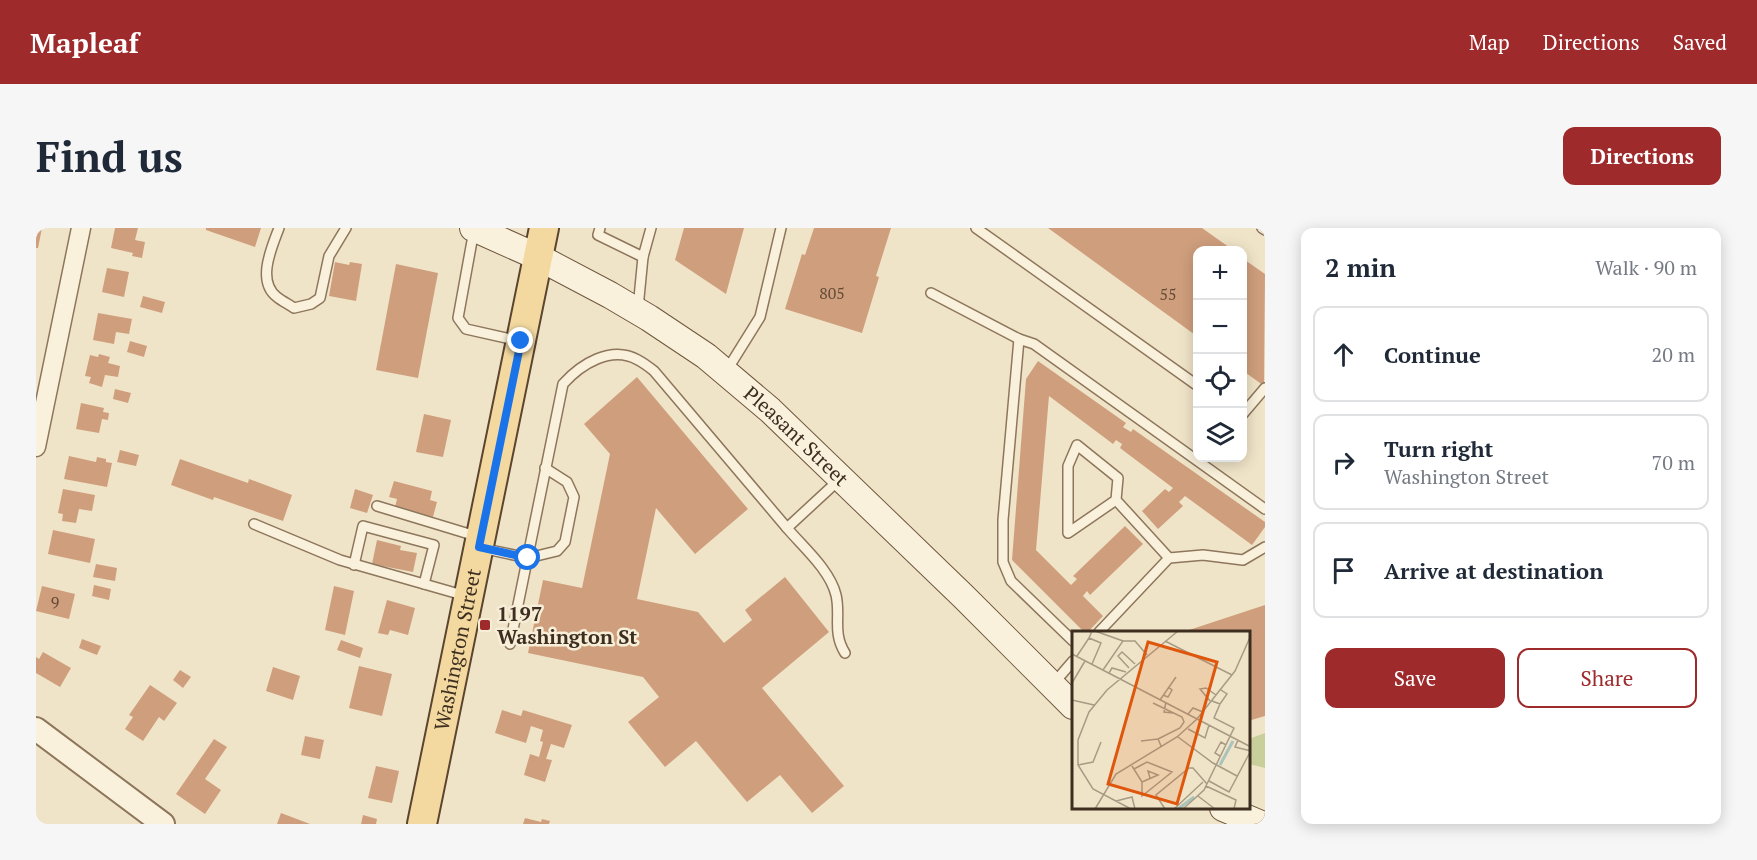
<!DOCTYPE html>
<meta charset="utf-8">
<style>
body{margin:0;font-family:"PT Serif",serif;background:#f6f6f7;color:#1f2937}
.controls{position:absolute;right:18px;top:18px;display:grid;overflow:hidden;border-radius:12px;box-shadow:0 3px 15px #0003}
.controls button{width:54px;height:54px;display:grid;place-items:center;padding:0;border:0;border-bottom:2px solid #e0e1e3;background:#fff;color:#1f2937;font:30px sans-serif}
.stop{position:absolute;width:18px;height:18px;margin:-14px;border:4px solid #1a73e8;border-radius:50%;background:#fff}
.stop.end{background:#1a73e8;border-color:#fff;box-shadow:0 2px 6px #0008}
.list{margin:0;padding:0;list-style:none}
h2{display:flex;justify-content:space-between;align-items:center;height:78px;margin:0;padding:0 24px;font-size:26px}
h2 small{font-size:20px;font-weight:400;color:#747a83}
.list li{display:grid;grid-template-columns:39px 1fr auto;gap:18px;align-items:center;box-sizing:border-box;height:96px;margin:0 12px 12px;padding:0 12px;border:2px solid #e0e1e3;border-radius:12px}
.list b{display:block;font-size:22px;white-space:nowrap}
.list p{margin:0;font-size:20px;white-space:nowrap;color:#747a83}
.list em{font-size:20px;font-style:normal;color:#747a83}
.actions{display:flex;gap:12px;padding:18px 24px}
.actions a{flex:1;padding:14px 0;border:2px solid #9e2a2b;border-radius:12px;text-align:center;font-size:21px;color:#9e2a2b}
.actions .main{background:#9e2a2b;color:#fff}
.icon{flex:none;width:33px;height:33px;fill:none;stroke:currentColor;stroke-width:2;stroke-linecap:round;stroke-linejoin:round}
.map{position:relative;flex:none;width:1229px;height:596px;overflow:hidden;border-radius:12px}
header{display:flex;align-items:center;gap:36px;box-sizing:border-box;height:84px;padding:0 30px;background:#9e2a2b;color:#fff}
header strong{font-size:28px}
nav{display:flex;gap:33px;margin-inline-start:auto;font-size:21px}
.intro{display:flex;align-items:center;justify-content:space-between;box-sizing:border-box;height:144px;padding:0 36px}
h1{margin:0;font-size:42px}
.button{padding:15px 27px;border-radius:12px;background:#9e2a2b;color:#fff;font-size:21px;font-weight:700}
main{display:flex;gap:36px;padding:0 36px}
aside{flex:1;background:#fff;border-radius:12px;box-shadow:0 3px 15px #0003}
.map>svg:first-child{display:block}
</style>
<header>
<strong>Mapleaf</strong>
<nav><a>Map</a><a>Directions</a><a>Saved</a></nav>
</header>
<div class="intro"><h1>Find us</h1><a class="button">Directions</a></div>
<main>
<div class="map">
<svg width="1229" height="596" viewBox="0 0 1229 596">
<rect width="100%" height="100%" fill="#f0e4c8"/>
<path fill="#c9cf9b" d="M1229,505V540L1213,536V511Z"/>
<g fill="#cf9f7d">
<path d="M0,0H6L2,20H0Z"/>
<path d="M79,0H102L99,12L109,14L106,30L96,28L97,25L75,20Z"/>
<path d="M170,0H225L219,19L170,2Z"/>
<path d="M648,0H708L690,66L639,32Z"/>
<path d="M778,0H855L840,48L843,49L826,105L749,81L766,26L769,27Z"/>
<path d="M1012,0H1166L1197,22H1162V109Z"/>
<path d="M1206,30L1229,46L1228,158L1206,142Z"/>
<path d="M299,34L313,37L314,34L326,36L320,73L293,68Z"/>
<path d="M360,36L402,45L382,150L340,142Z"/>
<path d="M71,40L93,44L88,69L66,64Z"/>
<path d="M107,68L129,74L126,85L104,79Z"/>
<path d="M62,85L96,91L93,106L80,104L78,116L57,112Z"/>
<path d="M94,113L111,118L108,129L91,124Z"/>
<path d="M63,126L74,129L72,135L84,138L82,149L69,147L66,159L53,155L55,149L49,148L54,127L62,129Z"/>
<path d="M1002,133L1090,195L1087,199L1095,204L1097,201L1229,294V299L1216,317L1149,268L1143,274L1147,278L1122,301L1106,283L1129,261L1133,264L1137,260L1084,220L1086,216L1080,212L1077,216L1013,168L1000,322L1035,357L1041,351L1037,348L1089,298L1107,316L1054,367L1051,363L1047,368L1067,388L1052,404H1048L976,332L990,151Z"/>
<path d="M601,149L712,281L659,326L620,280L601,371L662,384L688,415L716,392L709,382L749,349L793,404L726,460L808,558L776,585L744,547L711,574L660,513L629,539L592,494L623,469L607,449L492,425L507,352L546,360L574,226L548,196Z"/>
<path d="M79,161L95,165L92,175L77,171Z"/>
<path d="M45,175L68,180L67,184L73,185L72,192L66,191L63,205L40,201Z"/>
<path d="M388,186L415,192L407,229L380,224Z"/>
<path d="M84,222L103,227L100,238L81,234Z"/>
<path d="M33,228L60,234L61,229L70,231V234L76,235L71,259L28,251Z"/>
<path d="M144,231L212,255L213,251L256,267L247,293L178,269L177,272L135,257Z"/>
<path d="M358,253L396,263L394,272L401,274L397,289L359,279L361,271L353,269Z"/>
<path d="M27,261L59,267L56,283L43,281L40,295L26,293L27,286L22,285Z"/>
<path d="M319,261L337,267L331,285L314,280Z"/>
<path d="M17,302L59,311L54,335L12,326Z"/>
<path d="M341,312L365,318L364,322L381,325L377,344L336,336Z"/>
<path d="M60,336L81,340L79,353L57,349Z"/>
<path d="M58,357L75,361L73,372L56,368Z"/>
<path d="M6,358L39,366L33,391L0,383Z"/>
<path d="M298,358L318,363L309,407L289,402Z"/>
<path d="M351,372L379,380L372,407L354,402L352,407L342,405Z"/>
<path d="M1229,377V488L1212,493V404H1147Z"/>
<path d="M46,411L65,418L61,427L43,420Z"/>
<path d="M305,412L327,420L324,430L301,422Z"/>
<path d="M7,424L35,440L24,459L0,445V429L3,431Z"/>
<path d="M323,438L356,446L346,488L313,480Z"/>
<path d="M237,439L264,448L257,472L230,463Z"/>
<path d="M144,442L155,449L147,460L137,452Z"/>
<path d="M114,457L141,475L128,493L123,489L107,513L89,501L97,489L93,487Z"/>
<path d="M466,482L485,488L487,482L536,497L528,520L515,516L510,531L516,532L509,554L488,547L494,526L503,529L507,514L504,513L507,502L495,498L490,515L459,505Z"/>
<path d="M269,508L288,512L284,531L265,527Z"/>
<path d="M178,511L191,519L169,551L185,562L169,586L140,566Z"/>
<path d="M340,538L363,543L356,575L332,570Z"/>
<path d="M245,585L274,596H241Z"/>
<path d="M327,587L341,591L340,596H325Z"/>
<path d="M489,590L505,594L506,591L514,593L513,596H487Z"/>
</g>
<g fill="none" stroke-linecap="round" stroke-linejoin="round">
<g stroke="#8d765c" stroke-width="12">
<g id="service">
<path d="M243,0C236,19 220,53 241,69C246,73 252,76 258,80L275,76L284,70L293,28L310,0"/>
<path d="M564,0L562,7L607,29"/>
<path d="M940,0L1162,158"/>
<path d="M1226,0L1229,2"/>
<path d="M438,2L422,90L430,101L483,113"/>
<path d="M895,65L983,111"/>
<path d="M602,80L607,29L615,0"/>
<path d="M691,142L724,89L745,0"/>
<path d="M1206,187L1229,160"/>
<path d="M804,251L751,300C767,319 794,342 800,367C805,388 796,404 809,425"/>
<path d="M1080,272L1032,305V238L1041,217L1082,250L1080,272L1133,330"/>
<path d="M341,278L443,309"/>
<path d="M218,296L304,332L430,368"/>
<path d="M445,320L492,330L521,323L529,314L538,269L531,254L509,240"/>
<path d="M318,337L327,298L398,317L388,356"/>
<path d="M1063,404L1133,330L1167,327L1207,332L1229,319"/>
<path d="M1037,413L975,353L967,334V292L983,111L998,116L1229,281"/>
<path d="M474,416L527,156C545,136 575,117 602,132C608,135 613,139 618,143L751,300"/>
<path d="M1018,455L1037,433"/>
</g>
</g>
<g stroke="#8d765c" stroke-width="21">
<path id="minor" d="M0,219L45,0"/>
</g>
<g stroke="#8d765c" stroke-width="26">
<path id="tertiary" d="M0,501L127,596"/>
</g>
<g stroke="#6f573f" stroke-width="28">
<g id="secondary">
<path id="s1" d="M437,0L502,29L574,67L613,90L670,128L734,182L928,369L1037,478"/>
<path d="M1187,580L1225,596"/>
</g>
</g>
<g stroke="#5b4430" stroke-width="32">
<g id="primary">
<path id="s2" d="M386,596L508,0"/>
</g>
</g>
<use href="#service" stroke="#faf1dc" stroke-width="9"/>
<use href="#minor" stroke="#faf1dc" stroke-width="18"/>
<use href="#tertiary" stroke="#faf1dc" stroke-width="22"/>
<use href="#secondary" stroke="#faf1dc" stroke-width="26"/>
<use href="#primary" stroke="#f3d9a0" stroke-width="28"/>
</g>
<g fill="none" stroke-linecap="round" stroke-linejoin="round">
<path stroke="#1a73e8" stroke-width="8" d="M485,113L443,319L492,330"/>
</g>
<rect fill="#9e2a2b" stroke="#f7eed8" stroke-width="2" x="443" y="391" width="12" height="12" rx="3"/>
<g text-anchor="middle" stroke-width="5" stroke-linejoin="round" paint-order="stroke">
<g font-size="16" fill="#624a37">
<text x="796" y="71">805</text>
<text x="1132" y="72">55</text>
<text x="19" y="380">9</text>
</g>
<g font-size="20" fill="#3d2e20" stroke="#f7eed8">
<text dy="7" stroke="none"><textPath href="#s1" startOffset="387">Pleasant Street</textPath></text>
<text dy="7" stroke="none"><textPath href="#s2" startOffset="178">Washington Street</textPath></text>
</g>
<g font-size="20" font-weight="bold" fill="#3d2e20" stroke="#f7eed8" text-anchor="start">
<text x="461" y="393">1197<tspan x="461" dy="23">Washington St</tspan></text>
</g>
</g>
<g transform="translate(1036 403)">
<rect width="178" height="178" fill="#f0e4c8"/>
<path fill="none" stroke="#a9c4bc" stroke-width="3" d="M148,134L161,110M106,178L122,166"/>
<path fill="none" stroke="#a89b85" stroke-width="1.5" d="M23,0L51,10L31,39M51,10H63L75,24M93,10L160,44M0,23L179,116M5,25L17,7M20,33L29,12L17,7L20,0M57,37L46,25L50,21L63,33M37,42L40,37L54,41M0,52L13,30M91,64L96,66L100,59L96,56M0,69L22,74M88,69L104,46M138,70L128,58L134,57L144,64M140,70L148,73L155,63L149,59M94,71L92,81L101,82M81,72L110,86L112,91L108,97L86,108M116,83L121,77L131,81M116,98L133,107L137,94M106,106L141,132L165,145M166,109L163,116L179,120M69,110L86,108L89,115M148,125L143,122L149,111L154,114M6,134L21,131L29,111M60,135L70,151V165L100,141L75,131L62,138M137,150L157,161L177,123M70,151L86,144L76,140L78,147M134,155L164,169L162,178M126,165L143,178M44,170L60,166L63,178M23,178L44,143L105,106L125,88L163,40L179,4M59,178L21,158L6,134V109L17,81L35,59L106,0M93,178L84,164L117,137H121L135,153M102,178L131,151M111,178L132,159L162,97L142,87L148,73"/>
<path fill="#df570d" fill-opacity="0.15" stroke="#df570d" stroke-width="3" d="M76,11L145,31L105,173L36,153Z"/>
<rect width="178" height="178" fill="none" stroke="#3d2e20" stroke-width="3"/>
</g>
</svg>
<div class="controls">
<button>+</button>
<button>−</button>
<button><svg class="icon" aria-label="locate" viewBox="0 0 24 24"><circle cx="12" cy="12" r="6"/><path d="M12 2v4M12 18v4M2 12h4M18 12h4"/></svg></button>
<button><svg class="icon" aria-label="layers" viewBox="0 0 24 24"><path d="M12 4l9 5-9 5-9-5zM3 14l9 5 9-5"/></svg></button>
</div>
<div class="stop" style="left:492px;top:330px"></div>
<div class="stop end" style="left:485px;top:113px"></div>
</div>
<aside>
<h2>2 min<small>Walk · 90 m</small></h2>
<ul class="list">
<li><svg class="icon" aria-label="ahead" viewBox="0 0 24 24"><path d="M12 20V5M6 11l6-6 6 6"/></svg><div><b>Continue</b></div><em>20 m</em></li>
<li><svg class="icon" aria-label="right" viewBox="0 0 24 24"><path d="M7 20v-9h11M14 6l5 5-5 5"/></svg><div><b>Turn right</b><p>Washington Street</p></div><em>70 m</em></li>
<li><svg class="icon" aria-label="arrive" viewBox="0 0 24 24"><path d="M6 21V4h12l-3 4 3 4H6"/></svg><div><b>Arrive at destination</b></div></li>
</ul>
<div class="actions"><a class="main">Save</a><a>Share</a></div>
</aside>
</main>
